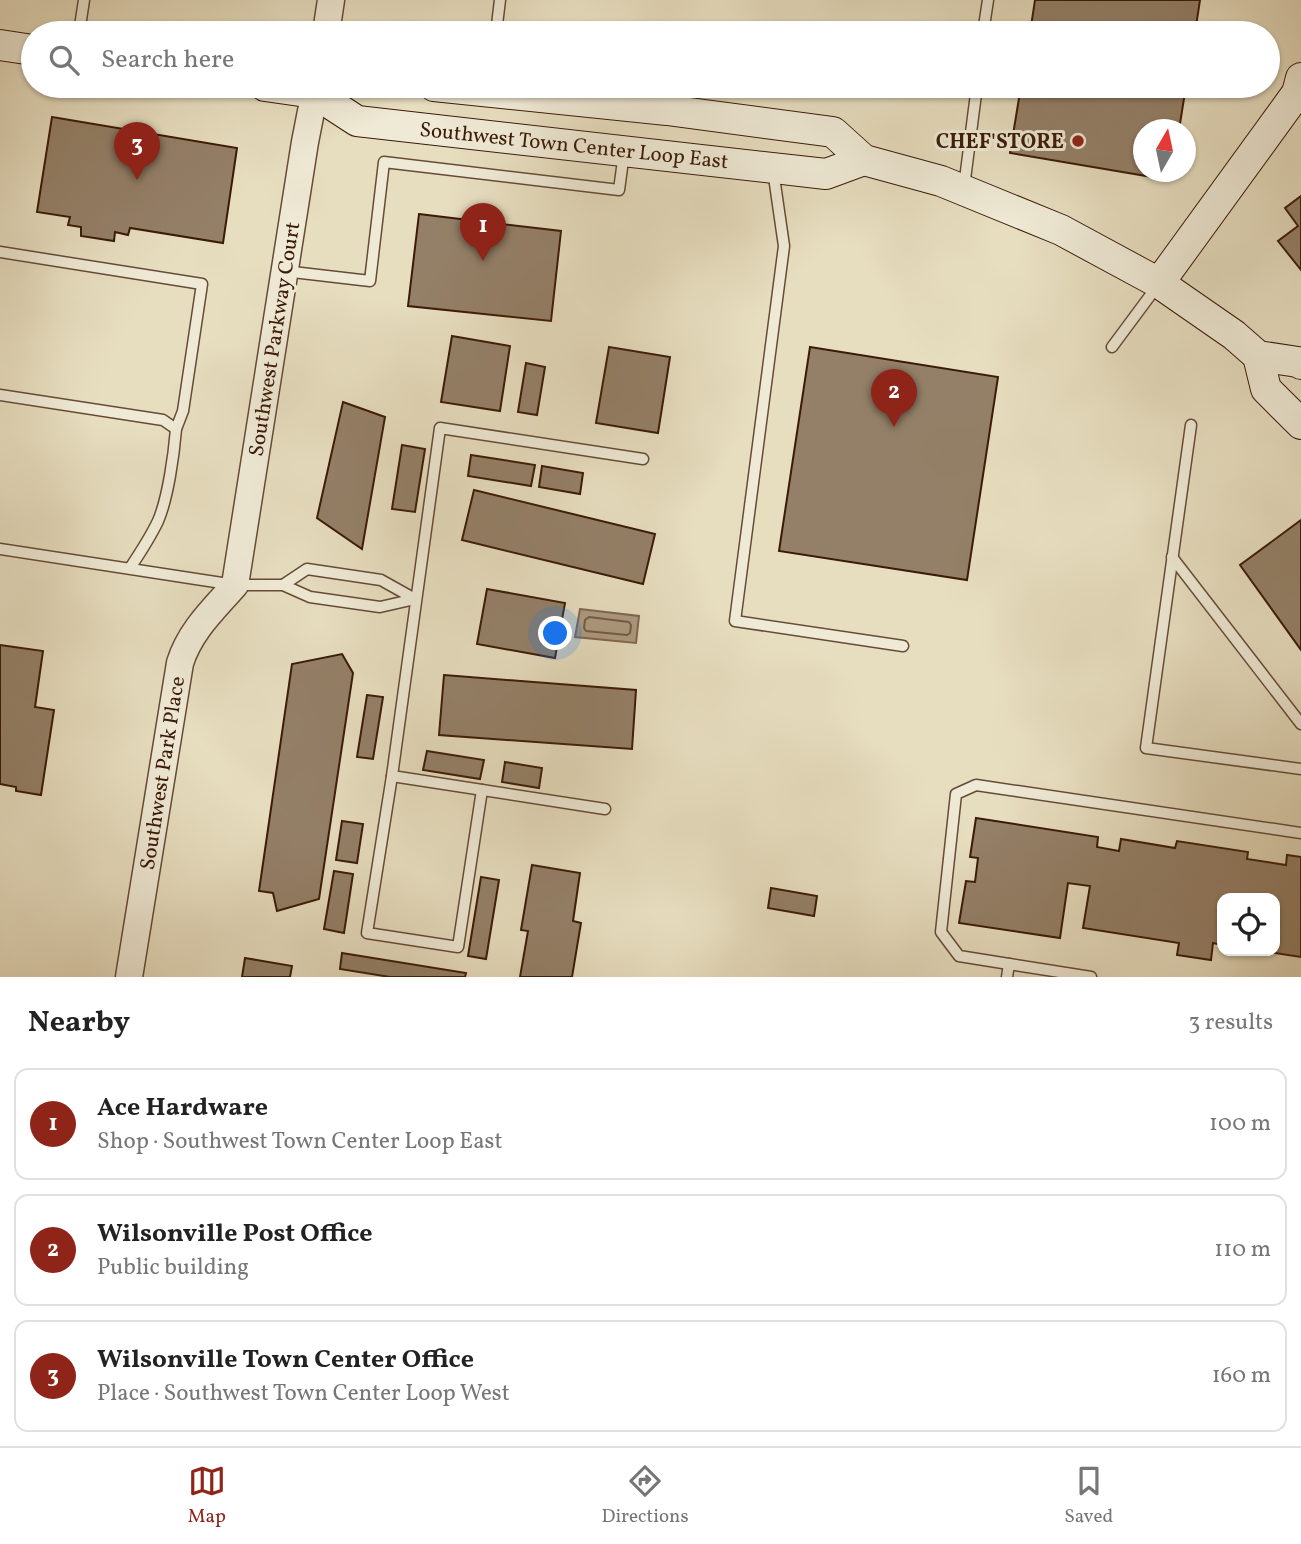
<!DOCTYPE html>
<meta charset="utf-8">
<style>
body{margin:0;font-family:Vollkorn,serif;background:#f6f6f6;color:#222}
.controls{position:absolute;right:21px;bottom:21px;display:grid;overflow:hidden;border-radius:14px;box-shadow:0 2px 5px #0004}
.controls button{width:63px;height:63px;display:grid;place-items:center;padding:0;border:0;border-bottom:2px solid #e0e0e0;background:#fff;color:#222;font:35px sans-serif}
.compass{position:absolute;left:1133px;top:119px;width:63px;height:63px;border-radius:50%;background:#fff;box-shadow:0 2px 5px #0004;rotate:9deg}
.you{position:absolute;left:556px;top:634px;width:24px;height:24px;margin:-18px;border:5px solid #fff;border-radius:50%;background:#1a73e8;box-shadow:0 0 0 10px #1a73e833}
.badge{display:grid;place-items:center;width:46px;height:46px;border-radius:50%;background:#8f2418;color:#fff;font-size:23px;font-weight:700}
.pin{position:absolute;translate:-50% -58px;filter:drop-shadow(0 2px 4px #0008)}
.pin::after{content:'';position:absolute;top:37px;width:24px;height:21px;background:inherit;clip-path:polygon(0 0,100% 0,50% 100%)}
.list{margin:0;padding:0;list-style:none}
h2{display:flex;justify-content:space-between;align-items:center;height:91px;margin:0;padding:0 28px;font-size:30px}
h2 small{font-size:23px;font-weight:400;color:#767676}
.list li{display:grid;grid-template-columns:46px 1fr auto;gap:21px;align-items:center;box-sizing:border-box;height:112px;margin:0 14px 14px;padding:0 14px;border:2px solid #e0e0e0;border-radius:14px}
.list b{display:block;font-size:26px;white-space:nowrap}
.list p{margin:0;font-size:23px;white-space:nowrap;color:#767676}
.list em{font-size:23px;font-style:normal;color:#767676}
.icon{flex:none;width:38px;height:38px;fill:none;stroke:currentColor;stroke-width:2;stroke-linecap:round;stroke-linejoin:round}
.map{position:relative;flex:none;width:1301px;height:977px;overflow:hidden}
.search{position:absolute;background:#fff;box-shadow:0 2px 5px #0004;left:21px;right:21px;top:21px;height:77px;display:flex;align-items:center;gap:18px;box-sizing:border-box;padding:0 24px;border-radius:38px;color:#767676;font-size:26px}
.sheet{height:469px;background:#fff}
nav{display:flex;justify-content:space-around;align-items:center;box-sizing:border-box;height:98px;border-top:2px solid #e0e0e0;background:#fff;font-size:19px;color:#767676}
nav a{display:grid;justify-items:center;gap:4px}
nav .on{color:#8f2418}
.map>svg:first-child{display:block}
</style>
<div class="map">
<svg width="1301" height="977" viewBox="0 0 1301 977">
<rect width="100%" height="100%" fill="#e7dec0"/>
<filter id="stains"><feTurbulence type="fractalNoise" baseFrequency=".00286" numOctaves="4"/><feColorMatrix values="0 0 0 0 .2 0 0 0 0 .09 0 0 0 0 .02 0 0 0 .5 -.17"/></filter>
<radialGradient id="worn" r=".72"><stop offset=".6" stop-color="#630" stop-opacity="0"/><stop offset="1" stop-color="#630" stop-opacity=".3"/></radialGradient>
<path fill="#ad9b81" stroke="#7f6751" stroke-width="2" d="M580,609L639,616L636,643L575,637Z"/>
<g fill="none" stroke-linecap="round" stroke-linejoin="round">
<path stroke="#745a44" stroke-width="2" d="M589,617L629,622L631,625L630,633L627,635L586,631L584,628L585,620Z"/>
</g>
<g fill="#948068" stroke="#3b1a08" stroke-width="2">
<path d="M1035,0H1200L1195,33H1030Z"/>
<path d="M1021,86H1186L1179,130H1144V172H1172L1170,180L1010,153Z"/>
<path d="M52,117L237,148L223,243L130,228L128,235L115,232L114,241L81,236V227L68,225L70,217L37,212Z"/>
<path d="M1301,196V270L1278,241L1298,226L1285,208Z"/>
<path d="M419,214L561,231L551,321L408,306Z"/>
<path d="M452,336L510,346L500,411L441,402Z"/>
<path d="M609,347L670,357L658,433L596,423Z"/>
<path d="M810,347L998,377L967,580L779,551Z"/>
<path d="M526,363L545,367L537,415L518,412Z"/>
<path d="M343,402L385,417L362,549L317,518Z"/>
<path d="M402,445L425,449L415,512L392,509Z"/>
<path d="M471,455L535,465L531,486L468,476Z"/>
<path d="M542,466L583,473L580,494L539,487Z"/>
<path d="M474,490L655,534L643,584L462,540Z"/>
<path d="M1301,520V650L1240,565Z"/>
<path d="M487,589L565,603L555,658L477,644Z"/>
<path d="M0,645L43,651L35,707L54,710L41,795L16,791V787L0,784Z"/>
<path d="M342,654L353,673L319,899L277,911L273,893L259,891L292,664Z"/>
<path d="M444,675L636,690L632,749L439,735Z"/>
<path d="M367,695L383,697L373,759L357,757Z"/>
<path d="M427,751L484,760L480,779L423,770Z"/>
<path d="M505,762L542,768L539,788L502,782Z"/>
<path d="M976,818L1098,837L1097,847L1119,851L1121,839L1175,848L1177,841L1248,852L1247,859L1286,865L1287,855L1301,857V957L1262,951H1275V898H1222V945L1213,943L1211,960L1177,955L1179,943L1083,928L1090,886L1068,883L1060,938L959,923L966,881L975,882L978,858L970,857Z"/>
<path d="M342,821L363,824L357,863L336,860Z"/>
<path d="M532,865L580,873L573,921L581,923L572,977H520L528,931L521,930Z"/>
<path d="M334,871L353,874L344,933L324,929Z"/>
<path d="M481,877L499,880L486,959L468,956Z"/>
<path d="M771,888L817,896L814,916L768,908Z"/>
<path d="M342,953L466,973L465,977H390L340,969Z"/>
<path d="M245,958L292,966L290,977H242Z"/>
</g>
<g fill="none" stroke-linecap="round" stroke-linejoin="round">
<g stroke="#664b36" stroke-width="13">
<g id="service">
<path d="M79,33L84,0"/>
<path d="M496,33L500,0"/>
<path d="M983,33L988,0"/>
<path d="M773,170L784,246L735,621L903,646"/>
<path d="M964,187L977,86"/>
<path d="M0,252L202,284L183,411L176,429"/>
<path d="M284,271L370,281L384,162L619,190L624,153"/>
<path d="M1112,347L1158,285"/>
<path d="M0,395L163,420L176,429C174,454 168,498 158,521C150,538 140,553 130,568"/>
<path d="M1191,425L1146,748L1301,769"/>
<path d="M0,549L235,585H283L310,597L380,607L415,599"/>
<path d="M1172,557L1301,724"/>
<path d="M283,585L307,569L381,580L415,599"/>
<path d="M392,776L367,933L458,947L482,790"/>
<path d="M605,809L392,776L440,428L643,459"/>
<path d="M1009,964L959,956L941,932L956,794L976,785L1301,833"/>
<path d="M1007,977L1009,964L1091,977"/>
</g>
</g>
<g stroke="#664b36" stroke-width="29">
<g id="tertiary">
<path d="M326,33L331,0"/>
<path d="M129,977L180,663C190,631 213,610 235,585L305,142L316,86"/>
</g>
</g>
<g stroke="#3b1a08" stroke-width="32">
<g id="secondary">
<path d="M0,45L33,50"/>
<path d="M265,86L314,93L357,121L826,174L864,160"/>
<path d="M434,86L667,110L833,132L864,160L941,181L1061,230L1159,283L1234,335L1258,356L1298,362L1301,364"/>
<path d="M1159,283L1297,93L1301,78"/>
<path d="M1258,356L1266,389L1301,424"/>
</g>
</g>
<use href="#service" stroke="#efead6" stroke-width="10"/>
<use href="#tertiary" stroke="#efead6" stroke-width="26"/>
<use href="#secondary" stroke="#efead6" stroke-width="30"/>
</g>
<circle fill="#8f2418" stroke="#efead6" stroke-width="2.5" cx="1078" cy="141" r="7"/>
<g text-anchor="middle" stroke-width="6" stroke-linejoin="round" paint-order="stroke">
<g font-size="21" font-weight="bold" fill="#3b1a08" stroke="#efead6" text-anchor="end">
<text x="1064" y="148">CHEF'STORE</text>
</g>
<g font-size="21" fill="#3b1a08" stroke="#efead6">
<text transform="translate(574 145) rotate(6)" y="7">Southwest Town Center Loop East</text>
<text transform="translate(274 339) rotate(-81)" y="7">Southwest Parkway Court</text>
<text transform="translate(162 773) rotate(-81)" y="7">Southwest Park Place</text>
</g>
</g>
<rect width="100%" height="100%" filter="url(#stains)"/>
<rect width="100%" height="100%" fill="url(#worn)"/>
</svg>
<div class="controls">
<button><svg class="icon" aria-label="locate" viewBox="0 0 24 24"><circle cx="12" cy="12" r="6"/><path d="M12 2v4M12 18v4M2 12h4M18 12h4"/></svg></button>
</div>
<svg class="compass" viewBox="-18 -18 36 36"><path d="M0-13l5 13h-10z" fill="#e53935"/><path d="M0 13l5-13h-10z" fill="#767676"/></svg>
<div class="you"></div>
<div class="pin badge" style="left:483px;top:261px">1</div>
<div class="pin badge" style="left:894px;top:427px">2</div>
<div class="pin badge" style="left:137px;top:180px">3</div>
<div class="search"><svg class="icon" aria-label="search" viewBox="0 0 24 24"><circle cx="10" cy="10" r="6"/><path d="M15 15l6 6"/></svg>Search here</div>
</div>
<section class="sheet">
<h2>Nearby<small>3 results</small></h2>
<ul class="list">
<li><span class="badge">1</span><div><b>Ace Hardware</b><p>Shop · Southwest Town Center Loop East</p></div><em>100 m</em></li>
<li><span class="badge">2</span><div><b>Wilsonville Post Office</b><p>Public building</p></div><em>110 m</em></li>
<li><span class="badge">3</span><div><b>Wilsonville Town Center Office</b><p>Place · Southwest Town Center Loop West</p></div><em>160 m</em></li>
</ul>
</section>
<nav>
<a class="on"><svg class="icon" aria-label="map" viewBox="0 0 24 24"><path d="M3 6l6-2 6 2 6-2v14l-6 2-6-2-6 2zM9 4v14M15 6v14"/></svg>Map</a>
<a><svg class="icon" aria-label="directions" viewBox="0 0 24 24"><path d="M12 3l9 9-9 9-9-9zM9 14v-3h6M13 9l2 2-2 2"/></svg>Directions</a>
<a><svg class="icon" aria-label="saved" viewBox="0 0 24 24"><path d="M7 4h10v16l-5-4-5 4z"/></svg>Saved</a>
</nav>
